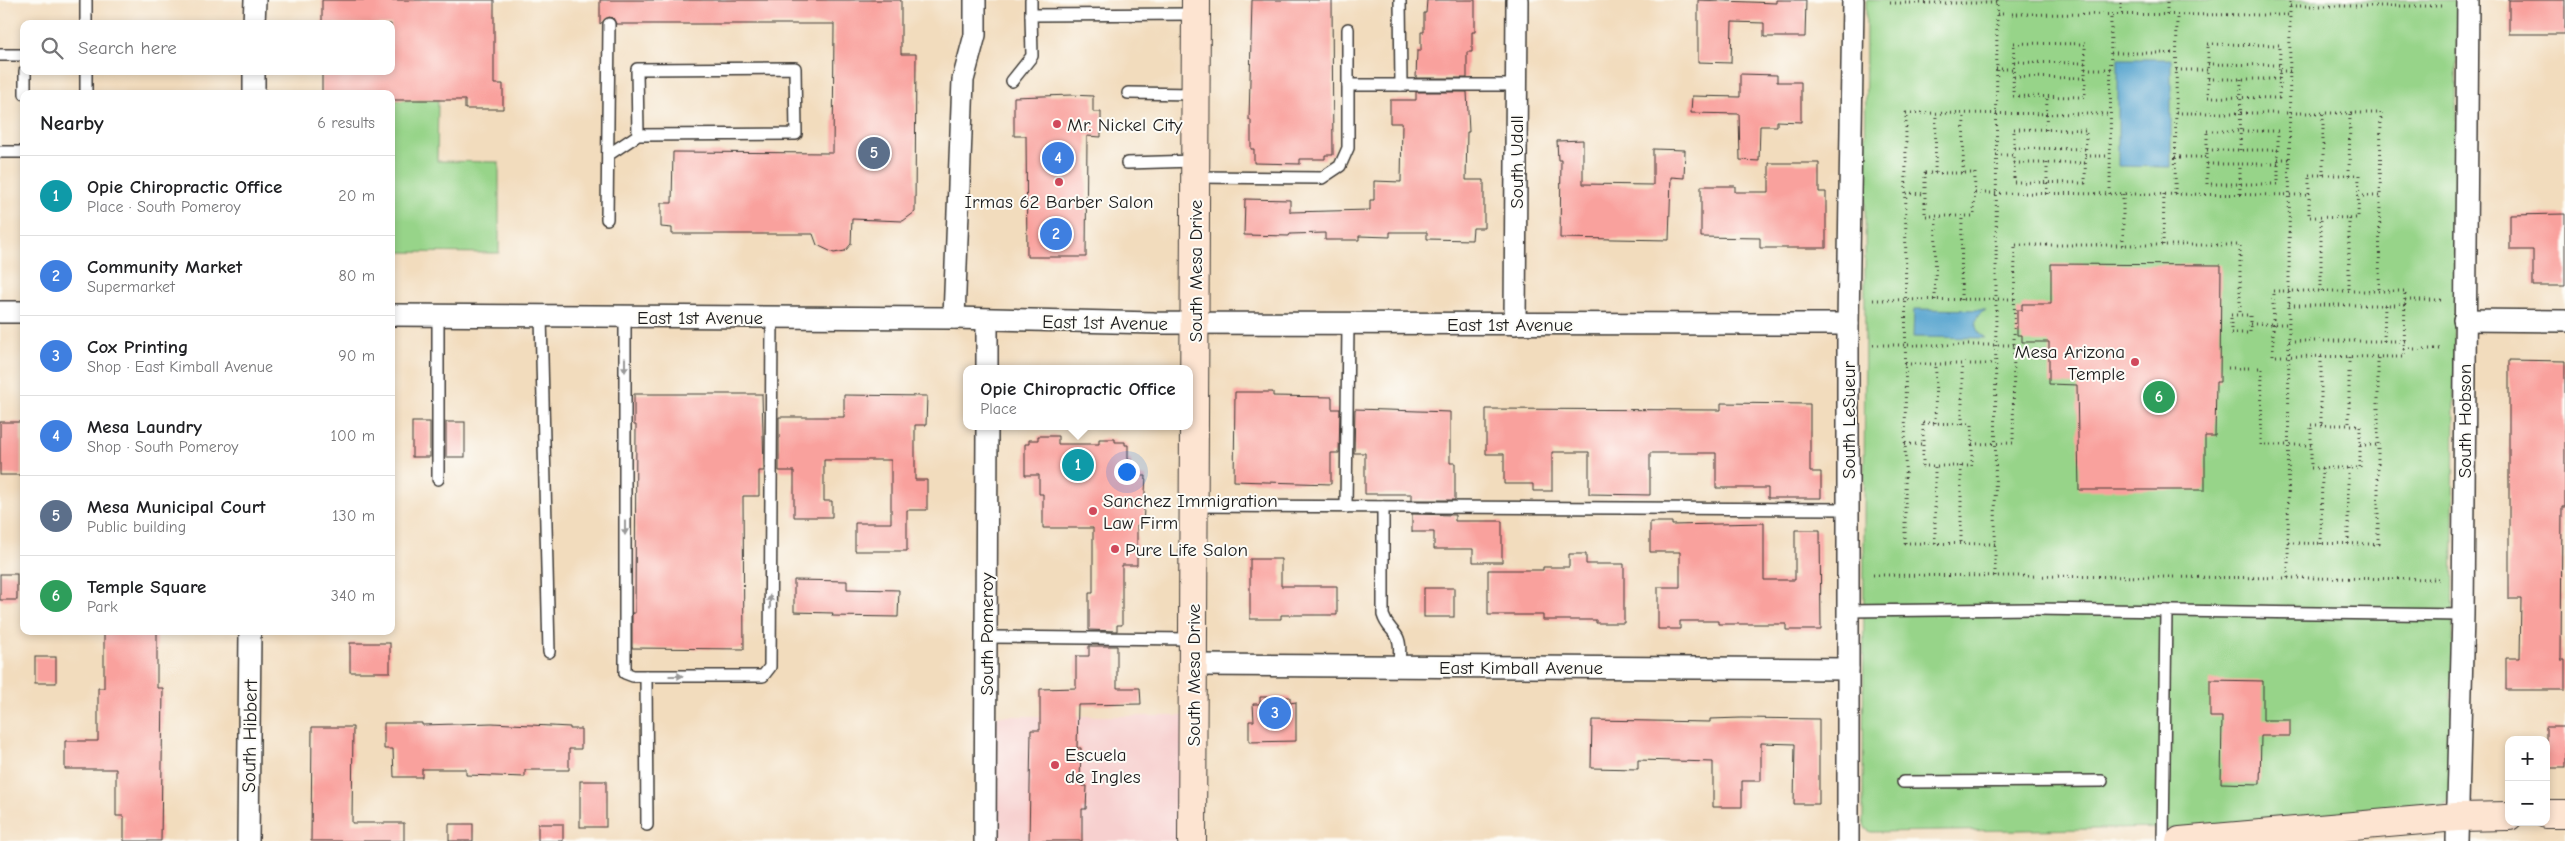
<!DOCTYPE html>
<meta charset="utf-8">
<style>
body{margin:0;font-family:"Comic Neue",sans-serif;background:#f6f6f6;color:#202124}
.controls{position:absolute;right:15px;bottom:15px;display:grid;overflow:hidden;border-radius:10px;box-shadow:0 2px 8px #0003}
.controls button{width:45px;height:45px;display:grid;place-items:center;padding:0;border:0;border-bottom:1px solid #e0e0e0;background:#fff;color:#202124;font:25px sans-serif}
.you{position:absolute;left:1126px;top:471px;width:18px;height:18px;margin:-12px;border:4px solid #fff;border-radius:50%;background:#1a73e8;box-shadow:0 0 0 8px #1a73e833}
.badge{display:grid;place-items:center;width:32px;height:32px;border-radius:50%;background:#0b8043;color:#fff;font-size:16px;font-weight:700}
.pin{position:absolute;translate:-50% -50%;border:2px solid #fff;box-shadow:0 1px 5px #0006}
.popup{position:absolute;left:963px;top:365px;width:230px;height:65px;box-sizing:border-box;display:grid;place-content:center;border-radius:10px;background:#fff;filter:drop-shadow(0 1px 4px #0005);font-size:16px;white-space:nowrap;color:#757577}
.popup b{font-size:19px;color:#202124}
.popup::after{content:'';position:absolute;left:50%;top:100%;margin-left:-10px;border:10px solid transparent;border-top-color:#fff}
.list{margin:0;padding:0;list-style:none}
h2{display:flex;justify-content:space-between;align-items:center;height:65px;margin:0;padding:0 20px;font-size:21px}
h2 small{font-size:16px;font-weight:400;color:#757577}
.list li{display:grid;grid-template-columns:32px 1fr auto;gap:15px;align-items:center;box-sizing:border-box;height:80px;padding:0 20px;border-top:1px solid #e0e0e0}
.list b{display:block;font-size:19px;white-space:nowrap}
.list p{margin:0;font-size:16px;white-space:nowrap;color:#757577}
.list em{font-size:16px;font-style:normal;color:#757577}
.icon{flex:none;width:28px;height:28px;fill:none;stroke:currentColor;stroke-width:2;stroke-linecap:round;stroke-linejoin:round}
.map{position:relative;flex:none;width:2565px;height:841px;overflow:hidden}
.search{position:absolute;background:#fff;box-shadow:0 2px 8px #0003;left:20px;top:20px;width:375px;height:55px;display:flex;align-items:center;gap:12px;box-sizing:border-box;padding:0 18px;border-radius:10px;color:#757577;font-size:19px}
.panel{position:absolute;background:#fff;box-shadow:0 2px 8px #0003;left:20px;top:90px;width:375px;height:545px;border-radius:10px}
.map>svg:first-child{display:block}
</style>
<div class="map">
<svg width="2565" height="841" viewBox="0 0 2565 841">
<rect width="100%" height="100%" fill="#fdfcf7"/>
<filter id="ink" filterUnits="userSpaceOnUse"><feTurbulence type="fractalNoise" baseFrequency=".02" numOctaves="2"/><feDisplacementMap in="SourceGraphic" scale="10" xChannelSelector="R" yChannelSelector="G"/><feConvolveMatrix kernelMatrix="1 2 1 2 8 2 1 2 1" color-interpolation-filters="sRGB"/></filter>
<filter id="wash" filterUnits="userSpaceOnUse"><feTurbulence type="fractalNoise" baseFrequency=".0096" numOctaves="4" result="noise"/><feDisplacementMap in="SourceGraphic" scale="20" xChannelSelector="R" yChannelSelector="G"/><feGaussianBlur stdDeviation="1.12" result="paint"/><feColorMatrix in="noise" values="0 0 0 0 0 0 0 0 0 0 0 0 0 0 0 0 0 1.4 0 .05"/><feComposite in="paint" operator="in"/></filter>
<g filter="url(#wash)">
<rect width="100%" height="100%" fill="#f2dcbd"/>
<path fill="#f7d0cf" d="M986,716H1193L1192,841H985Z"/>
<g fill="#97d489" stroke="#5a7852">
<path d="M1866,0H2457L2451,794L2447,804L2434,810L2250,827L1871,832L1866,829L1863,822Z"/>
<path d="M391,100H438L437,161L499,162V253L391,252Z"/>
</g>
<g fill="#56a4cf" stroke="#396076">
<path d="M2118,59H2171V167L2118,166Z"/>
<path d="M1914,309L1985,310C1972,317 1973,330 1985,338L1913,337Z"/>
</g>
<g id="blocks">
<g fill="#f9a19d">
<path d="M322,0H494V84H503V109H465V100H391V94H322V71H391V24H322Z"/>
<path d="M600,0H901V54H916L915,212L903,221L852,219L851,244L845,251L834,253L817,245L813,234H672V228L661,227V203H672L673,152L833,153L834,24H616L613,18L609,17L600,24Z"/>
<path d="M1252,0H1332L1333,155H1325V159H1300V164L1254,163V149H1251V120H1249Z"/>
<path d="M1427,0H1475V32H1472V52H1467V78H1416L1417,51H1421V32H1424V13H1426Z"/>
<path d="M1698,0L1776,3V0H1806L1805,37H1764V23L1732,22L1731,63L1698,62Z"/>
<rect x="2509" y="0" width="56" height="34"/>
<path d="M1740,74L1777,75V82H1801V122L1777,121V126H1760L1759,161L1740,160L1739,114L1691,113L1692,96L1740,97Z"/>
<path d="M1416,92H1467L1469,132H1467L1466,180H1484V228H1473L1472,240L1427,239V232H1390V237L1359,236V240H1325V233L1290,234L1289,236L1244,235L1245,199L1290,200V212L1370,210V200H1374V181L1401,182L1402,123H1390V100H1416Z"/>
<path d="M1071,95L1093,96V112H1101V137L1087,136L1086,257H1027L1026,136H1014V97Z"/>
<path d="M1583,140V184L1653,185V149L1685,150L1684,178L1671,177L1669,240L1560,238L1561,160H1558L1557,141Z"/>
<path d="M1769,163H1819V192H1826V248H1760V238L1701,237V186H1735V192H1769Z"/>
<path d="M2565,214V286H2533V250H2510V215Z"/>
<path d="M2051,264L2221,265L2220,382H2216L2215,436H2205V490H2079L2077,385L2049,384V342H2022V335H2017V310H2022V304H2051Z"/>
<path d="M2509,360L2565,361V507H2562L2561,660H2565V690H2506V658H2520L2521,599H2509Z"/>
<path d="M1235,392H1273V396L1332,397V409H1340L1339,453H1331V484L1234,481Z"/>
<path d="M634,394H762L764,471H759V496H743L744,649L632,648V613H635L636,425H634Z"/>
<path d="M844,395L927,396L926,425H915V480H927V510H907V551H855V523H891V460H824V501H832V517H794V471H779V417H844Z"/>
<path d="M1721,403L1810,404V472H1821V498H1768V488H1716V453H1650V495L1589,494V452H1552V491H1533V484H1504V454H1486V409L1721,410Z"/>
<path d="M1355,409L1450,412V463H1455V500H1412V494H1365V453H1354Z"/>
<rect x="0" y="422" width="21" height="53"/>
<rect x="412" y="422" width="18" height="35"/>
<rect x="446" y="422" width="19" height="35"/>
<path d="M1038,436H1058V444H1099V439H1115V442H1125V445H1128V459H1131V476H1146L1143,525H1137V565H1122V625H1117V631L1089,630V593H1093V528H1043V494H1039V475H1025V444H1029V440H1038Z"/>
<path d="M1412,514L1455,515V521H1502V562H1473V549H1434V532H1412Z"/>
<path d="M1650,522H1672V525L1764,523V580H1795V530H1820L1821,630H1786V624H1718V621H1680V629H1658V587H1680V552H1650Z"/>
<path d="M1569,554H1586V564H1624V623H1596V620H1543V615H1488V570H1543V567H1569Z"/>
<path d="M1250,559H1281V586H1337V615H1281V619H1250Z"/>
<rect x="0" y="574" width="17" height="26"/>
<path d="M794,580L847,581V589L899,590L898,617L832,616L833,613L794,612Z"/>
<rect x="1424" y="588" width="30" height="29"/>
<path d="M104,631H157V688H163L161,841H124V816H116V769H65V741H98V688H104Z"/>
<rect x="350" y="643" width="40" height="29"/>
<path d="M1089,646H1117V688H1140L1141,704L1078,705L1077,748H1081L1080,781H1083V786H1087L1086,809H1082V841H1029L1031,730H1040V689L1076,688V656H1089Z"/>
<rect x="35" y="657" width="21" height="26"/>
<path d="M2210,680L2263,681V720H2290V736H2261L2260,784L2221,783L2222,717H2210Z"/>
<path d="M1260,697H1290V703L1296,702V741L1249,742V721H1254L1253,704H1260Z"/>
<path d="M1741,718L1819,719V804H1794L1795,744L1761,743V781H1742V807H1713V762L1638,760V769L1591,768L1592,720L1710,722V719Z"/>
<path d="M384,723H422V725L492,723L570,727V729H581V749H569V770H525V777L466,775V769H422V777H394L393,749H384Z"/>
<path d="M312,727H353L352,823H404V841H311Z"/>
<rect x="2546" y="727" width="19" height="41"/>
<rect x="580" y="781" width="26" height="46"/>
<rect x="449" y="824" width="24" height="17"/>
<rect x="538" y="824" width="25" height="17"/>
</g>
</g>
</g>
<g filter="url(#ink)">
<use href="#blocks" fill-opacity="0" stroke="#3c3934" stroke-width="1"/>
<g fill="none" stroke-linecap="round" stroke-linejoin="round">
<g stroke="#3c3934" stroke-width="14">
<g id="lane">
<path d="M1400,0L1401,85"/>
<path d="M1031,15V0"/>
<path d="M86,24V0"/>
<path d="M0,55H24"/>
<path d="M25,71V94"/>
<path d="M1012,81L1032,56L1031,15L1196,14"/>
<path d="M1348,85H1516"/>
<path d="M1128,93L1196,94"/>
<path d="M86,94V71"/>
<path d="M0,152H24"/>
<path d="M608,155L638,135L796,134L795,68L637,69L638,135"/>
<path d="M1127,163L1195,161"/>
<path d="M1196,177L1322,178L1340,166L1348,148V29"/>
<path d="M607,219L609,24"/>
<path d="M438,315V479"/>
<path d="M541,316L549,652"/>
<path d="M625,316V673L633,676H763L770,667L772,317"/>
<path d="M1194,506L1848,509"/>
<path d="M1346,507L1348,324"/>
<path d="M1383,507V615C1386,625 1390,627 1396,635C1402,643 1399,656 1399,666"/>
<path d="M1847,611L2034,609L2463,615"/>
<path d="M986,637L1193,639"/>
<path d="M646,676L647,825"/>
<path d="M1903,782L2102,781"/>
<path d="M2163,841L2166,611"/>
</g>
</g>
<g stroke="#3c3934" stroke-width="24">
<g id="street">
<path d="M254,24L255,0"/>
<path d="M254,94V71"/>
<path d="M0,312H24"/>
<path d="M391,315L954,318L1154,323L1848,324"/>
<path d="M954,318L963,80L975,35V0"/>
<path d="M2464,320L2565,321"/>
<path d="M1515,324L1517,0"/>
<path d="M987,369V320"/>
<path d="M1193,665L1848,669"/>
<path d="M248,841L250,631"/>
<path d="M985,841L987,426"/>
<path d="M1848,841V324L1853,0"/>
<path d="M2457,841L2463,615L2468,0"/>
</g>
</g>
<g stroke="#3c3934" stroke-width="30">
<g id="secondary">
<path d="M2546,814H2565"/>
<path d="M1192,841L1196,0"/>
<path d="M2180,841L2457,817L2509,816"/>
</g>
</g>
<g stroke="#3c3934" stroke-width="3" stroke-dasharray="1 4" stroke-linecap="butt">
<path d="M1890,3H1997"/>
<path d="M2290,6H2444"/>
<path d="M1997,14L2290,15"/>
<path d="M2121,14V0"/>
<path d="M2167,14V0"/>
<path d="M2014,43L2085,44V97L2013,96Z"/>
<path d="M2208,44L2280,45L2279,98L2208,97Z"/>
<path d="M2111,53H2176"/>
<path d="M2014,62L2085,63"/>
<path d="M2208,64L2280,65"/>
<path d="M1996,69H2014"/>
<path d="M2085,69H2111"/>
<path d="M2176,70H2208"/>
<path d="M2279,71H2290"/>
<path d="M2014,77L2085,78"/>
<path d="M2208,79H2279"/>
<path d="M2176,113H2381L2379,291"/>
<path d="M2014,129L2086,130L2085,183L2014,182Z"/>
<path d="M2046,130L2047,97"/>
<rect x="2207" y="131" width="71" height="53"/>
<path d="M2014,148L2085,149"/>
<path d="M2207,150H2278"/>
<path d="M2240,150L2241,79"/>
<path d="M1996,155H2014"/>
<path d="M2085,156H2110"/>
<path d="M2175,157H2207"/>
<path d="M2278,159H2289"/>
<path d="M2014,163H2085"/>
<path d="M2047,163V194"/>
<path d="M2207,164H2278"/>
<path d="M1925,173H1975L1974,216H1925Z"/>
<path d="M1935,173L1936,113"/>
<path d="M1963,173L1964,113"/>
<path d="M2309,175H2359L2358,218L2309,217Z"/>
<path d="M2323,175V113"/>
<path d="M2349,175L2350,113"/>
<path d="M1906,193L1925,194"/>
<path d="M1975,193L2309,195"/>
<path d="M2110,194L2111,14"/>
<path d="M2175,194L2177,14"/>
<path d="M2240,194V164"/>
<path d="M2358,196H2380"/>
<path d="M2349,218V291"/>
<path d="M2123,245V194"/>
<path d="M2163,245L2164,194"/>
<path d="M2273,291H2405L2404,357L2273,356Z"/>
<path d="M2321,291V218"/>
<path d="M1873,300L2014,299"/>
<path d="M1935,300L1936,216"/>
<path d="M1961,300L1962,216"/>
<path d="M2405,300H2443"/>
<path d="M2289,305H2405"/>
<rect x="2231" y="315" width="19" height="18"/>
<path d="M2250,324H2289"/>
<path d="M2289,341H2405"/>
<path d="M2384,341L2385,305"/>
<path d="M1873,345H2014"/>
<path d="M2404,349H2443"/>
<path d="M2321,357V425"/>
<path d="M2349,357V425"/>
<path d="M1905,364H1995"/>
<path d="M2228,368H2262L2261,445H2311"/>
<path d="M1923,423L1972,424V466H1923Z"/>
<path d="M1935,423L1936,364"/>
<path d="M1962,424V364"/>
<rect x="2311" y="425" width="49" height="43"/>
<path d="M1905,444H1923"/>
<path d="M1972,444L2013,443L2015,245H2240V315"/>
<path d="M2360,445H2378"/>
<path d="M1961,466V543"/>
<path d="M2348,468V544"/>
<path d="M1935,543V466"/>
<path d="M2288,543L2378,544V357"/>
<path d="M1995,544L1905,543L1906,113L2110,114"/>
<path d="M2321,544L2322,468"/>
<path d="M1873,575L2443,579"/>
<path d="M1995,576L1997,0"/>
<path d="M2288,578L2290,0"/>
</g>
<use href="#lane" stroke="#fff" stroke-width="11"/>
<use href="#street" stroke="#fff" stroke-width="21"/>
<use href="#secondary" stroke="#fde4d1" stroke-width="28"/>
</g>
<defs><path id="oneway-solid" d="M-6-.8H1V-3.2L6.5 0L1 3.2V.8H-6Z" transform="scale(1.25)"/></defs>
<g fill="#999">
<use href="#oneway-solid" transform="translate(625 365) rotate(90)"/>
<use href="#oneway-solid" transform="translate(625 528) rotate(90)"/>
<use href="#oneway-solid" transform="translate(770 602) rotate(-90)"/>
<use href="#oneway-solid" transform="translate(676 676)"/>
</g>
</g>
<g fill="#d1495b" stroke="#fdfcf7" stroke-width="2">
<circle cx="1057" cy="124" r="5"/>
<circle cx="1059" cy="182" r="5"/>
<circle cx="2135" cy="362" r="5"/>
<circle cx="1093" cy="511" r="5"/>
<circle cx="1115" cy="549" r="5"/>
<circle cx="1055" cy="765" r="5"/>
</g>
<g text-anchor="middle" stroke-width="4" stroke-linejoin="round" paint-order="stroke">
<g font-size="19" fill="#1c1c1c" stroke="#fdfcf7" text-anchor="start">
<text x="1067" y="131">Mr. Nickel City</text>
<text x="1059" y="208" text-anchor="middle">Irmas 62 Barber Salon</text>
<text x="2125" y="358" text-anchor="end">Mesa Arizona<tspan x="2125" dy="22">Temple</tspan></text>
<text x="1103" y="507">Sanchez Immigration<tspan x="1103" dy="22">Law Firm</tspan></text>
<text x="1125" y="556">Pure Life Salon</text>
<text x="1065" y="761">Escuela<tspan x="1065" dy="22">de Ingles</tspan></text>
</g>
<g font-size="19" fill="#1c1c1c" stroke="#fdfcf7">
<text transform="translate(1516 162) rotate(-90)" y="7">South Udall</text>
<text transform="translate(1195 271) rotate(-90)" y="7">South Mesa Drive</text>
<text x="700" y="324">East 1st Avenue</text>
<text transform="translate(1105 322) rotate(1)" y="7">East 1st Avenue</text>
<text x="1510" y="331">East 1st Avenue</text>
<text transform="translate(1848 420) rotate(-90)" y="7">South LeSueur</text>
<text transform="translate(2464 421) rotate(-90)" y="7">South Hobson</text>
<text transform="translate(986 634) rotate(-90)" y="7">South Pomeroy</text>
<text x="1521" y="674">East Kimball Avenue</text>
<text transform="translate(1193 675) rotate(-90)" y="7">South Mesa Drive</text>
<text transform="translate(249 736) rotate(-89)" y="7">South Hibbert</text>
</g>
</g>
</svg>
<div class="controls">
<button>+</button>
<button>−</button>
</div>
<div class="you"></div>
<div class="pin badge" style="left:1078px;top:465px;background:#0f9aa8">1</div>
<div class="popup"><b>Opie Chiropractic Office</b>Place</div>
<div class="pin badge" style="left:1056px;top:234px;background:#3f7fe0">2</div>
<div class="pin badge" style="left:1275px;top:713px;background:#3f7fe0">3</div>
<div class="pin badge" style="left:1058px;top:158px;background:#3f7fe0">4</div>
<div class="pin badge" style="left:874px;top:153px;background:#5c6f8a">5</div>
<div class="pin badge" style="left:2159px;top:397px;background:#2e9e5b">6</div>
<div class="search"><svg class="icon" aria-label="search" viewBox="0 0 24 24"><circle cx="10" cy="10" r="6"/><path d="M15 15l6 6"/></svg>Search here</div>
<section class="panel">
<h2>Nearby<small>6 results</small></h2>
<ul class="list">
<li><span class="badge" style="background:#0f9aa8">1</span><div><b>Opie Chiropractic Office</b><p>Place · South Pomeroy</p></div><em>20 m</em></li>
<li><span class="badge" style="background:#3f7fe0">2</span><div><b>Community Market</b><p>Supermarket</p></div><em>80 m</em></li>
<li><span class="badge" style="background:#3f7fe0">3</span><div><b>Cox Printing</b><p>Shop · East Kimball Avenue</p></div><em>90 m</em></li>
<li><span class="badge" style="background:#3f7fe0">4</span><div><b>Mesa Laundry</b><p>Shop · South Pomeroy</p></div><em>100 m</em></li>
<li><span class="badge" style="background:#5c6f8a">5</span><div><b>Mesa Municipal Court</b><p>Public building</p></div><em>130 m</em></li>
<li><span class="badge" style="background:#2e9e5b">6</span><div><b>Temple Square</b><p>Park</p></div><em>340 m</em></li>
</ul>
</section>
</div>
